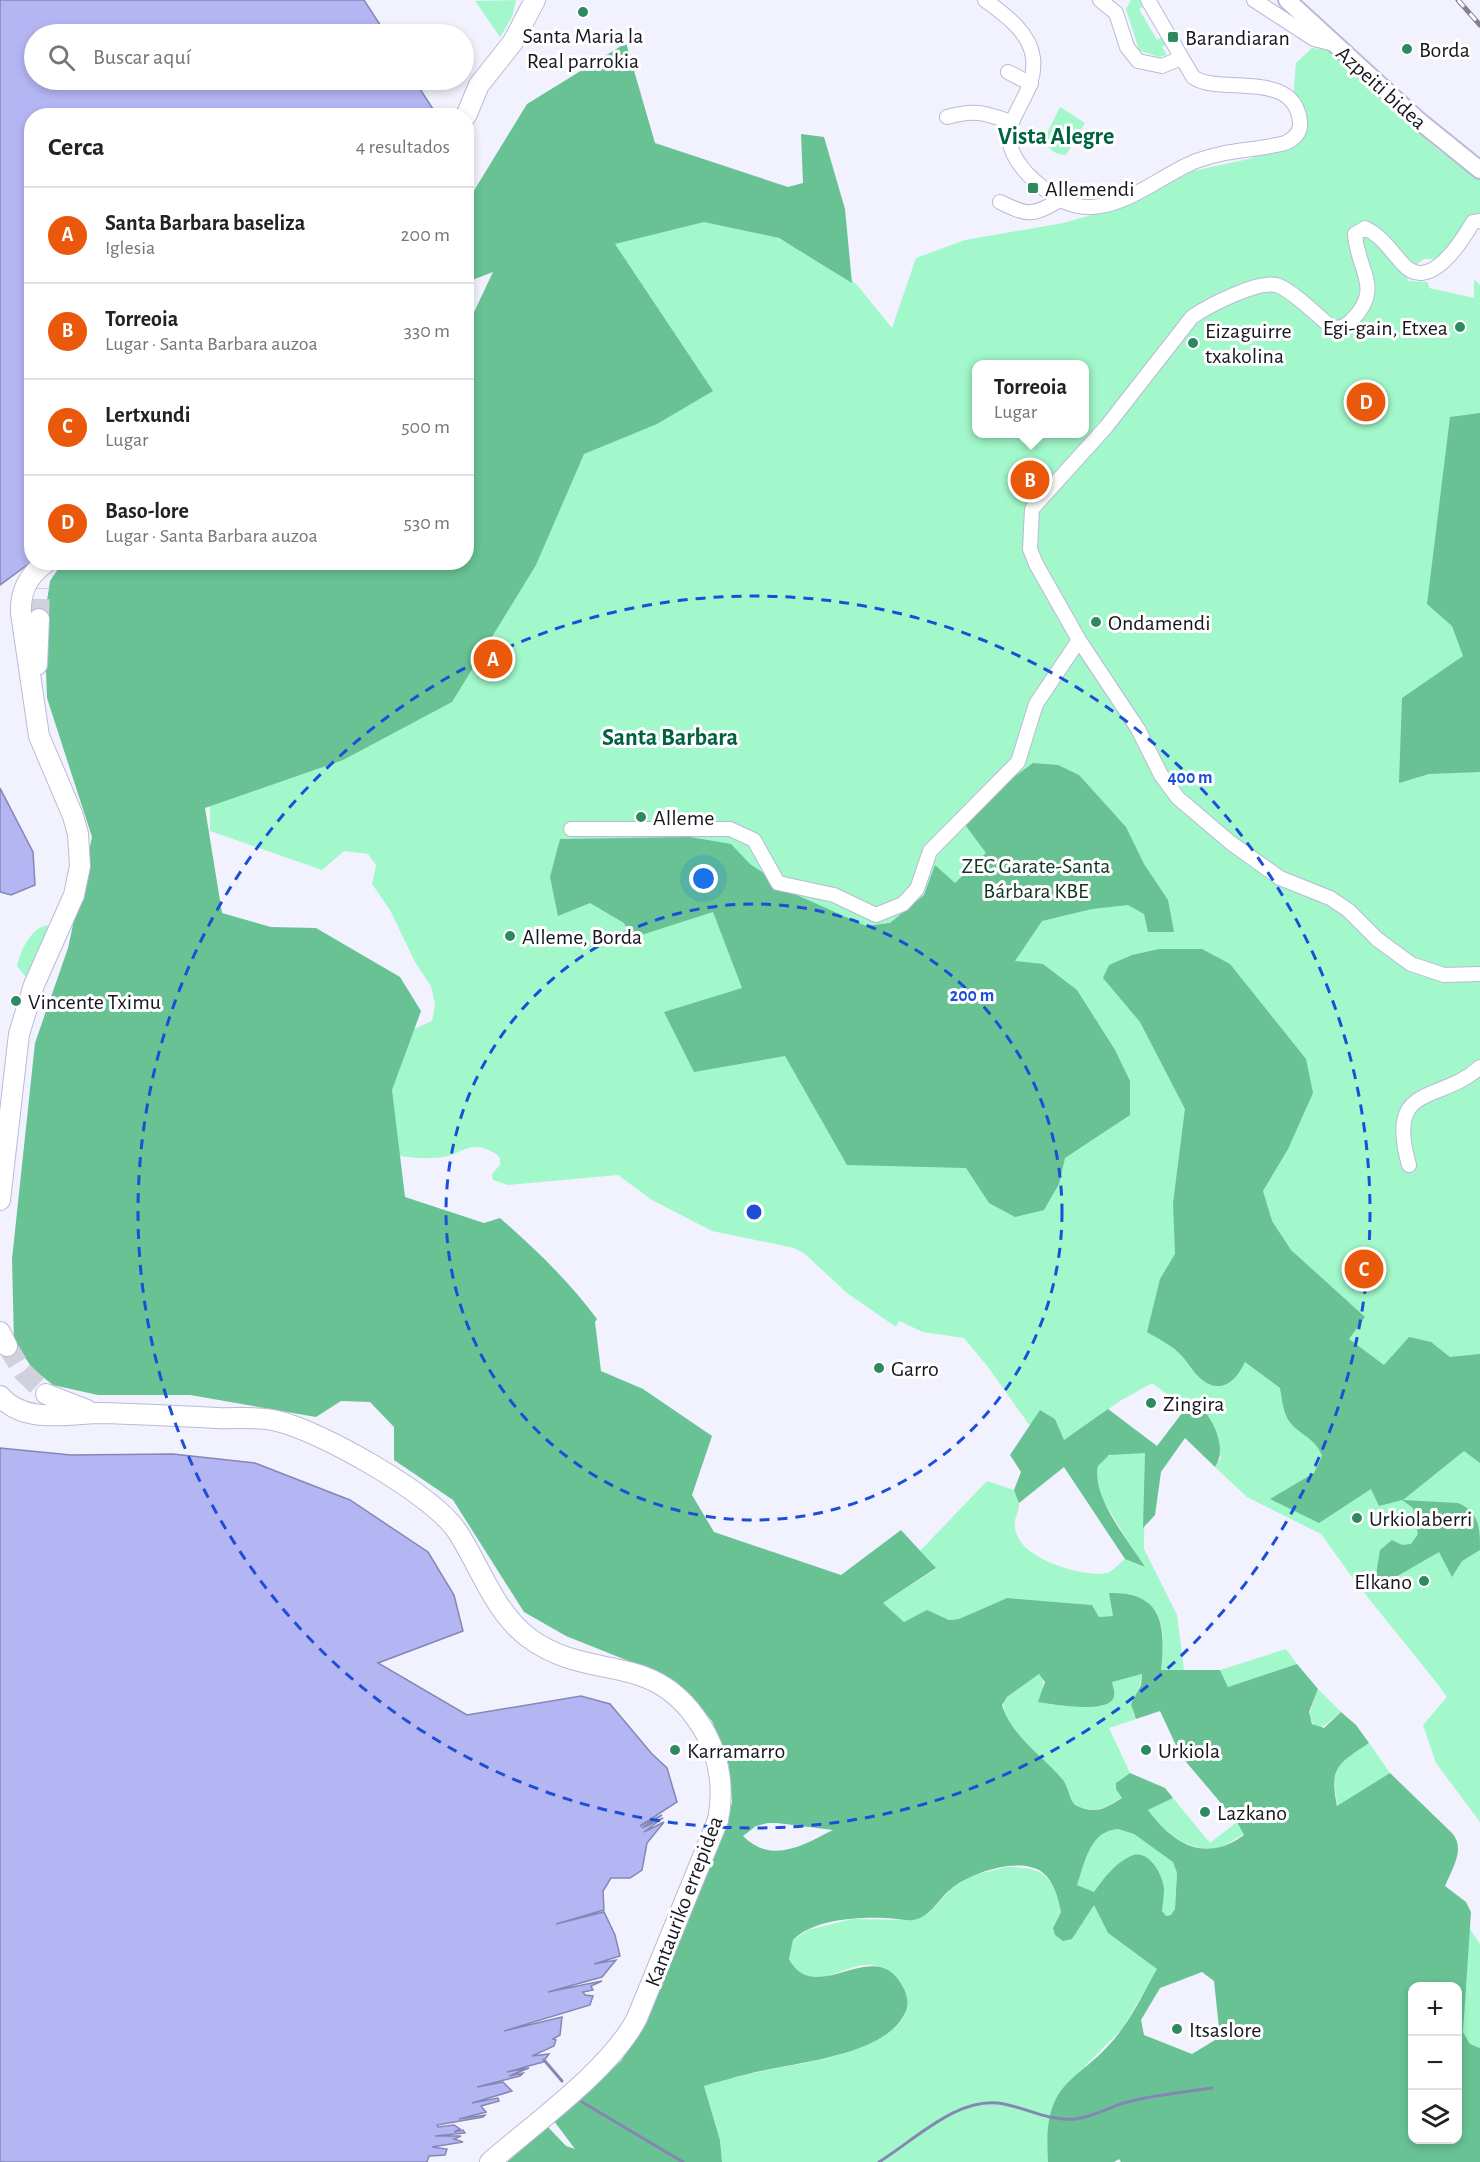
<!DOCTYPE html>
<html lang="es">
<meta charset="utf-8">
<style>
body{margin:0;font-family:"Alegreya Sans",sans-serif;background:#f2f2f2;color:#222}
.controls{position:absolute;right:18px;bottom:18px;display:grid;overflow:hidden;border-radius:12px;box-shadow:0 3px 9px #0003}
.controls button{width:54px;height:54px;display:grid;place-items:center;padding:0;border:0;border-bottom:2px solid #e0e0e0;background:#fff;color:#222;font:30px sans-serif}
.you{position:absolute;left:704px;top:879px;width:21px;height:21px;margin:-15px;border:4px solid #fff;border-radius:50%;background:#1a73e8;box-shadow:0 0 0 9px #1a73e833}
.badge{display:grid;place-items:center;width:39px;height:39px;border-radius:50%;background:#ea580c;color:#fff;font-size:20px;font-weight:700}
.pin{position:absolute;translate:-50% -50%;border:3px solid #fff;box-shadow:0 2px 6px #0006}
.popup{position:absolute;left:972px;top:360px;width:117px;height:78px;box-sizing:border-box;display:grid;place-content:center;border-radius:12px;background:#fff;filter:drop-shadow(0 2px 4px #0005);font-size:20px;white-space:nowrap;color:#767676}
.popup b{font-size:22px;color:#222}
.popup::after{content:'';position:absolute;left:50%;top:100%;margin-left:-12px;border:12px solid transparent;border-top-color:#fff}
.list{margin:0;padding:0;list-style:none}
h2{display:flex;justify-content:space-between;align-items:center;height:78px;margin:0;padding:0 24px;font-size:26px}
h2 small{font-size:20px;font-weight:400;color:#767676}
.list li{display:grid;grid-template-columns:39px 1fr auto;gap:18px;align-items:center;box-sizing:border-box;height:96px;padding:0 24px;border-top:2px solid #e0e0e0}
.list b{display:block;font-size:22px;white-space:nowrap}
.list p{margin:0;font-size:20px;white-space:nowrap;color:#767676}
.list em{font-size:20px;font-style:normal;color:#767676}
.icon{flex:none;width:33px;height:33px;fill:none;stroke:currentColor;stroke-width:2;stroke-linecap:round;stroke-linejoin:round}
.map{position:relative;flex:none;width:1480px;height:2162px;overflow:hidden}
.search{position:absolute;background:#fff;box-shadow:0 3px 9px #0003;left:24px;top:24px;width:450px;height:66px;display:flex;align-items:center;gap:15px;box-sizing:border-box;padding:0 21px;border-radius:33px;color:#767676;font-size:22px}
.panel{position:absolute;background:#fff;box-shadow:0 3px 9px #0003;left:24px;top:108px;width:450px;height:462px;border-radius:24px}
.map>svg:first-child{display:block}
</style>
<div class="map">
<svg width="1480" height="2162" viewBox="0 0 1480 2162">
<rect width="100%" height="100%" fill="#f1f2fe"/>
<g fill="#a2f8ca" fill-rule="evenodd">
<path d="M516,0L512,17L500,37L475,1Z"/>
<path d="M1131,0H1143L1146,5L1139,9L1157,40L1164,36L1168,43L1162,47L1167,55L1158,57L1139,50L1126,9Z"/>
<path d="M1312,48L1330,50L1437,149L1480,179V215L1452,247L1434,259H1424L1406,272L1408,281L1428,282L1429,288L1474,298V279L1480,285V1822L1436,1763L1423,1725L1447,1697L1436,1682L1357,1584L1321,1534L1247,1497L1215,1467L1221,1458L1199,1418L1152,1383L1120,1401L1064,1440L1055,1419L1040,1410L1030,1426L988,1367L964,1338L923,1332L899,1321L896,1327L847,1293L805,1254L794,1248L712,1231L652,1200L618,1175L508,1185L493,1180L492,1174L500,1165V1158C494,1151 484,1147 475,1147C465,1147 457,1154 448,1156C423,1161 396,1157 372,1148L407,1032L432,1021L435,1005L431,986L415,962L390,910L372,884L376,865L368,854L344,851L322,870L210,831V781L177,562H466L603,241L680,215L774,236L844,274L857,285L892,328L916,258L965,240L1063,223L1131,204L1193,171L1253,158L1255,149L1295,142L1294,86L1296,63ZM976,364H1084V434H976Z"/>
<path d="M1060,107L1085,123L1066,155C1053,154 1050,150 1044,139Z"/>
<path d="M50,925L29,974L25,976L17,966C20,951 32,925 50,925Z"/>
<path d="M1118,1453H1145L1144,1549L1177,1615L1184,1670H1160C1169,1626 1161,1591 1110,1593L1114,1616L1099,1617L1092,1605L1007,1598L959,1619L949,1620L927,1611L904,1622L883,1603L936,1569L920,1551L987,1481L1014,1490C1015,1493 1019,1499 1019,1503C1019,1518 1009,1520 1019,1539C1029,1560 1085,1578 1107,1573C1113,1571 1120,1563 1125,1559L1144,1567L1101,1497L1096,1479L1098,1466L1104,1457Z"/>
<path d="M1286,1649L1297,1664L1228,1687L1220,1670Z"/>
<path d="M1036,1674L1043,1676V1687L1064,1705L1103,1706L1114,1689L1111,1682L1142,1674L1133,1712L1136,1719L1109,1728L1130,1773L1116,1783L1122,1797C1105,1808 1095,1815 1075,1805C1069,1799 1069,1788 1063,1781C1049,1762 998,1724 1004,1700Z"/>
<path d="M1318,1689L1341,1712L1321,1728L1315,1727L1309,1715Z"/>
<path d="M1369,1743L1390,1773L1338,1806C1329,1767 1338,1764 1369,1743Z"/>
<path d="M1173,1798L1210,1843L1237,1822L1244,1834L1218,1849C1188,1851 1165,1833 1148,1810Z"/>
<path d="M1118,1829L1134,1834L1173,1861L1177,1873L1175,1909L1171,1915L1165,1916L1162,1911L1164,1887L1152,1861L1119,1863L1094,1892L1076,1885C1085,1863 1090,1831 1118,1829Z"/>
<path d="M1006,1867C1044,1867 1053,1875 1061,1912L1053,1928L1072,1939L1094,1904L1108,1933L1158,1969L1122,2029L1086,2065L1047,2138L1048,2162H722L720,2140L704,2086C720,2082 736,2076 753,2073C792,2064 884,2055 904,2016C915,1994 894,1968 872,1965C842,1962 810,2000 789,1959L793,1940L808,1930L852,1919L909,1920L929,1913L951,1889L971,1876Z"/>
<path d="M1468,1926L1480,1944V2048L1470,2044L1463,2032Z"/>
</g>
<g fill="#68c294" fill-rule="evenodd">
<path d="M626,43L655,143L788,187L803,183L801,134L824,137L845,209L852,283L779,238L704,222L615,244L713,391L657,424L584,454L536,565L452,702L343,760L205,808L222,913L271,927L316,928L400,977L421,1011L392,1090L405,1197L484,1223L500,1218C535,1249 569,1281 597,1319L595,1322L601,1371L643,1389L712,1436L692,1495L714,1532L841,1575L901,1530L936,1568L883,1603L904,1622L927,1610L949,1620L959,1619L1007,1598L1092,1605L1099,1617L1113,1616L1109,1593C1163,1591 1166,1626 1161,1670H1220L1228,1687L1297,1664L1318,1689L1309,1712L1312,1724L1324,1728L1341,1712L1356,1725L1369,1743C1338,1764 1329,1767 1337,1806L1390,1773L1452,1833C1466,1849 1452,1869 1445,1886L1466,1902L1471,1912L1463,2032L1470,2044L1480,2048V2162H1121L1119,2159L1114,2162H1048C1042,2072 1081,2086 1122,2029C1136,2010 1146,1988 1157,1969L1108,1933L1094,1905L1072,1939L1063,1941L1055,1935L1053,1928L1061,1912C1058,1898 1054,1881 1042,1872C1019,1856 970,1873 951,1889C938,1899 931,1917 913,1920C904,1921 894,1918 885,1918C857,1917 814,1919 793,1940L789,1959C816,2010 876,1930 904,1989C908,1998 909,2007 904,2015C883,2057 789,2063 748,2074C734,2077 719,2082 704,2086L720,2140L722,2162H507L548,2127L566,2146L575,2149L554,2121L621,2061L645,2024L728,1822L732,1802L729,1766L712,1721L690,1695L661,1674L566,1636L524,1612L453,1500L394,1460V1427L370,1402L341,1401L316,1417L190,1395H98L53,1385L33,1369L14,1342L12,1259L35,1043L68,948L92,837L47,698L44,620L50,581L62,563L466,562L467,327L493,272L467,282V202L527,104ZM1039,1674L1045,1682L1038,1702C1052,1704 1111,1715 1114,1696C1115,1692 1113,1686 1112,1682L1142,1674L1141,1685L1131,1704L1136,1719L1160,1711L1181,1756L1237,1822L1244,1835C1206,1863 1174,1845 1148,1810L1173,1798L1165,1788L1130,1773L1116,1783V1789L1122,1798C1104,1809 1095,1815 1075,1805C1069,1799 1069,1788 1063,1780C1043,1756 1012,1737 1002,1705L1007,1697ZM768,1823H777L833,1830C803,1845 772,1865 743,1836L756,1826ZM1118,1829L1134,1834L1173,1862L1177,1873L1175,1909L1171,1915L1166,1916L1162,1911C1163,1903 1164,1895 1164,1888C1162,1873 1148,1848 1131,1856C1115,1863 1104,1878 1094,1892L1077,1885C1085,1862 1090,1831 1118,1829ZM1202,1972L1214,1981L1220,2037L1192,2054L1144,2035L1141,2020L1160,1988ZM1412,1986H1458V2140H1412Z"/>
<path d="M1480,413V772L1429,774L1399,783L1402,698L1463,656L1452,626L1427,604L1450,417Z"/>
<path d="M1033,763L1058,765L1079,775L1126,827L1144,864L1168,900L1174,932H1148L1144,914L1128,905L1092,909L1042,921L1015,961L1043,964L1077,990L1115,1050L1130,1081V1115L1065,1158L1059,1184L1044,1210L1015,1217L989,1203L966,1168L847,1165L785,1056L694,1072L664,1012L742,988L713,912L632,938L624,923L590,903L558,916L550,877L560,839L690,837L731,844L750,864L799,896L866,926L890,923L924,895L935,865L955,883L986,853L966,826L974,806Z"/>
<path d="M1159,949H1202L1230,964L1306,1059L1313,1093L1288,1149L1263,1191L1272,1221L1291,1250L1365,1317L1349,1339L1384,1365L1409,1337L1431,1342L1450,1357L1480,1354V1463L1464,1451L1403,1500L1458,1503C1480,1512 1480,1529 1480,1550L1462,1561L1452,1577L1439,1552L1380,1586L1376,1575L1380,1550L1392,1540L1402,1545L1411,1544L1418,1534L1413,1508L1402,1500L1379,1506L1371,1489L1319,1523L1270,1499L1314,1473L1322,1456C1316,1438 1299,1435 1289,1421C1283,1412 1282,1399 1280,1388L1245,1362C1235,1384 1217,1397 1196,1374C1190,1367 1185,1358 1178,1352C1169,1344 1157,1338 1147,1332L1160,1279L1175,1254L1173,1203L1185,1109L1140,1022L1103,978L1109,965L1132,955Z"/>
<path d="M1192,1400C1211,1412 1229,1447 1215,1467L1185,1438L1161,1472L1155,1515L1143,1528L1145,1453L1109,1455L1098,1466C1091,1497 1129,1541 1145,1567L1125,1559L1064,1467L1019,1503L1014,1490L1021,1472L1010,1455L1040,1410L1055,1419L1064,1440L1108,1409L1157,1446Z"/>
</g>
<g fill="#b4b5f3" stroke="#8586b4" stroke-width="1.5">
<path d="M0,0H364L386,34H34V80H414L437,115L32,116L31,562L0,585Z"/>
<path d="M0,788L33,852L35,885L11,895L0,892Z"/>
<path d="M0,1448L71,1455L173,1454L255,1463L350,1500L428,1552L454,1595L463,1631L378,1663L467,1715L581,1696L610,1704L652,1754L667,1768L677,1802L640,1826L662,1815L642,1828L663,1818L644,1832L664,1822L647,1843L642,1870L630,1878H611L603,1891L604,1910L556,1924L604,1912L615,1935L620,1956L594,1964L616,1960L602,1977L548,1992L602,1981L591,1986L593,1990L583,1992L585,1995L593,1996L590,2005L504,2031L562,2017L560,2035L553,2039L556,2040L554,2046L532,2056L549,2054L543,2062L507,2072L529,2068L509,2076L523,2073L520,2076L477,2087L503,2082L512,2091L472,2103L498,2098L499,2101L481,2106L486,2112L459,2119L485,2115L483,2117L437,2125L438,2127L454,2125L460,2129L454,2132L463,2130L465,2133L435,2136H461L454,2139L463,2142L432,2147L447,2149L445,2155L429,2156L427,2162H0Z"/>
</g>
<g fill="none" stroke-linecap="round" stroke-linejoin="round">
<g stroke="#8586b4" stroke-width="3">
<path d="M544,2060L562,2081"/>
<path d="M582,2102L683,2162"/>
<path d="M879,2162C915,2140 958,2095 1004,2104C1029,2109 1048,2121 1075,2119C1093,2117 1109,2107 1127,2102C1155,2095 1184,2092 1212,2088"/>
</g>
<g stroke="#d0d1dd" stroke-width="20" stroke-dasharray="20 10" stroke-linecap="butt">
<path d="M39,619L40,588"/>
<path d="M7,1346L23,1372L46,1394"/>
</g>
<g stroke="#b9bad7" stroke-width="16">
<g id="minor">
<path d="M985,0C1004,14 1030,32 1033,58C1036,84 1021,100 1012,122C1001,148 1024,173 1042,187C1056,199 1073,208 1092,207C1129,205 1162,175 1196,161C1228,149 1255,151 1285,143C1294,139 1301,133 1300,122C1295,68 1219,96 1193,77L1148,0"/>
<path d="M1100,0L1116,13L1127,47L1138,61L1162,66L1181,58"/>
<path d="M1254,0L1314,39L1334,44"/>
<path d="M1008,72L1031,84"/>
<path d="M947,117C975,109 985,113 1011,122"/>
<path d="M1000,202C1028,216 1032,216 1060,200"/>
<path d="M1480,221L1473,222C1462,241 1429,295 1402,263C1390,250 1382,236 1365,228L1355,234C1357,270 1384,288 1352,320C1345,327 1340,329 1331,327C1317,315 1295,293 1279,286C1261,278 1208,306 1192,317L1106,427L1032,509L1030,549L1036,564L1079,640L1138,729L1161,775L1178,798L1231,843L1280,878L1330,898L1348,910L1377,939L1411,964L1444,975L1480,974"/>
<path d="M571,829H730L754,840L778,883L834,895L876,915L903,904L917,889L930,851L1018,762L1036,704L1079,640"/>
<path d="M1409,1165C1385,1081 1440,1104 1480,1067"/>
</g>
</g>
<g stroke="#b9bad7" stroke-width="20">
<path id="major" d="M1287,0L1418,120L1480,170"/>
</g>
<g stroke="#b9bad7" stroke-width="22">
<g id="highway">
<path d="M466,116L479,85L513,42L535,0"/>
<path d="M37,665L39,619"/>
<path d="M0,1200L19,1034L34,985L74,895L80,866L78,834L73,816L39,736L21,613C20,591 28,575 47,562"/>
<path d="M0,1332L7,1346"/>
<path d="M46,1394L87,1410"/>
<path d="M0,1396C25,1425 69,1413 101,1413C140,1414 179,1416 217,1418C236,1419 259,1416 277,1421C321,1431 432,1494 457,1531C480,1566 494,1612 529,1638C593,1685 657,1646 706,1734C720,1760 724,1791 718,1820L637,2018C611,2069 535,2123 490,2162"/>
</g>
</g>
<use href="#minor" stroke="#fff" stroke-width="14"/>
<use href="#major" stroke="#fff" stroke-width="16"/>
<use href="#highway" stroke="#fff" stroke-width="20"/>
<g stroke="#83838e" stroke-width="5">
<path id="rail" d="M1458,0L1480,25"/>
</g>
<use href="#rail" stroke="#fff" stroke-width="3" stroke-dasharray="9" stroke-linecap="butt"/>
</g>
<g fill="none" stroke="#1d4ed8" stroke-width="3" stroke-dasharray="10 8">
<circle cx="754" cy="1212" r="308"/>
<circle cx="754" cy="1212" r="616"/>
</g>
<g fill="#2e8960" stroke="#fff" stroke-width="2">
<circle cx="583" cy="12" r="6"/>
<rect x="1167" y="31" width="12" height="12" rx="3"/>
<circle cx="1407" cy="49" r="6"/>
<rect x="1027" y="182" width="12" height="12" rx="3"/>
<circle cx="1460" cy="327" r="6"/>
<circle cx="1193" cy="343" r="6"/>
<circle cx="1096" cy="622" r="6"/>
<circle cx="641" cy="817" r="6"/>
<circle cx="510" cy="936" r="6"/>
<circle cx="16" cy="1001" r="6"/>
<circle cx="879" cy="1368" r="6"/>
<circle cx="1151" cy="1403" r="6"/>
<circle cx="1357" cy="1518" r="6"/>
<circle cx="1424" cy="1581" r="6"/>
<circle cx="675" cy="1750" r="6"/>
<circle cx="1146" cy="1750" r="6"/>
<circle cx="1205" cy="1812" r="6"/>
<circle cx="1177" cy="2029" r="6"/>
</g>
<g text-anchor="middle" stroke-width="6" stroke-linejoin="round" paint-order="stroke">
<g font-size="22" fill="#171721" stroke="#fff" text-anchor="start">
<text x="583" y="43" text-anchor="middle">Santa Maria la<tspan x="583" dy="25">Real parrokia</tspan></text>
<text x="1185" y="45">Barandiaran</text>
<text x="1419" y="57">Borda</text>
<text x="1045" y="196">Allemendi</text>
<text x="1448" y="335" text-anchor="end">Egi-gain, Etxea</text>
<text x="1205" y="338">Eizaguirre<tspan x="1205" dy="25">txakolina</tspan></text>
<text x="1108" y="630">Ondamendi</text>
<text x="653" y="825">Alleme</text>
<text x="522" y="944">Alleme, Borda</text>
<text x="28" y="1009">Vincente Tximu</text>
<text x="891" y="1376">Garro</text>
<text x="1163" y="1411">Zingira</text>
<text x="1369" y="1526">Urkiolaberri</text>
<text x="1412" y="1589" text-anchor="end">Elkano</text>
<text x="687" y="1758">Karramarro</text>
<text x="1158" y="1758">Urkiola</text>
<text x="1217" y="1820">Lazkano</text>
<text x="1189" y="2037">Itsaslore</text>
</g>
<g font-size="22" fill="#171721" stroke="#fff">
<text transform="translate(1382 87) rotate(42)" y="8">Azpeiti bidea</text>
<text transform="translate(683 1901) rotate(-69)" y="8">Kantauriko errepidea</text>
</g>
<g font-size="22" fill="#0e3624" stroke="#fff">
<text x="1036" y="873">ZEC Garate-Santa<tspan x="1036" dy="25">Bárbara KBE</tspan></text>
</g>
<g font-size="24" font-weight="bold" fill="#00633f" stroke="#fff">
<text x="1056" y="144">Vista Alegre</text>
<text x="670" y="745">Santa Barbara</text>
</g>
</g>
<circle cx="754" cy="1212" r="9" fill="#1d4ed8" stroke="#fff" stroke-width="3"/>
<g font-size="18" text-anchor="middle" font-weight="bold" fill="#1d4ed8" stroke="#fff" stroke-width="6" stroke-linejoin="round" paint-order="stroke">
<text x="1190" y="783">400 m</text>
<text x="972" y="1001">200 m</text>
</g>
</svg>
<div class="controls">
<button>+</button>
<button>−</button>
<button><svg class="icon" aria-label="layers" viewBox="0 0 24 24"><path d="M12 4l9 5-9 5-9-5zM3 14l9 5 9-5"/></svg></button>
</div>
<div class="you"></div>
<div class="pin badge" style="left:493px;top:659px">A</div>
<div class="pin badge" style="left:1030px;top:480px">B</div>
<div class="popup"><b>Torreoia</b>Lugar</div>
<div class="pin badge" style="left:1364px;top:1269px">C</div>
<div class="pin badge" style="left:1366px;top:402px">D</div>
<div class="search"><svg class="icon" aria-label="search" viewBox="0 0 24 24"><circle cx="10" cy="10" r="6"/><path d="M15 15l6 6"/></svg>Buscar aquí</div>
<section class="panel">
<h2>Cerca<small>4 resultados</small></h2>
<ul class="list">
<li><span class="badge">A</span><div><b>Santa Barbara baseliza</b><p>Iglesia</p></div><em>200 m</em></li>
<li><span class="badge">B</span><div><b>Torreoia</b><p>Lugar · Santa Barbara auzoa</p></div><em>330 m</em></li>
<li><span class="badge">C</span><div><b>Lertxundi</b><p>Lugar</p></div><em>500 m</em></li>
<li><span class="badge">D</span><div><b>Baso-lore</b><p>Lugar · Santa Barbara auzoa</p></div><em>530 m</em></li>
</ul>
</section>
</div>
